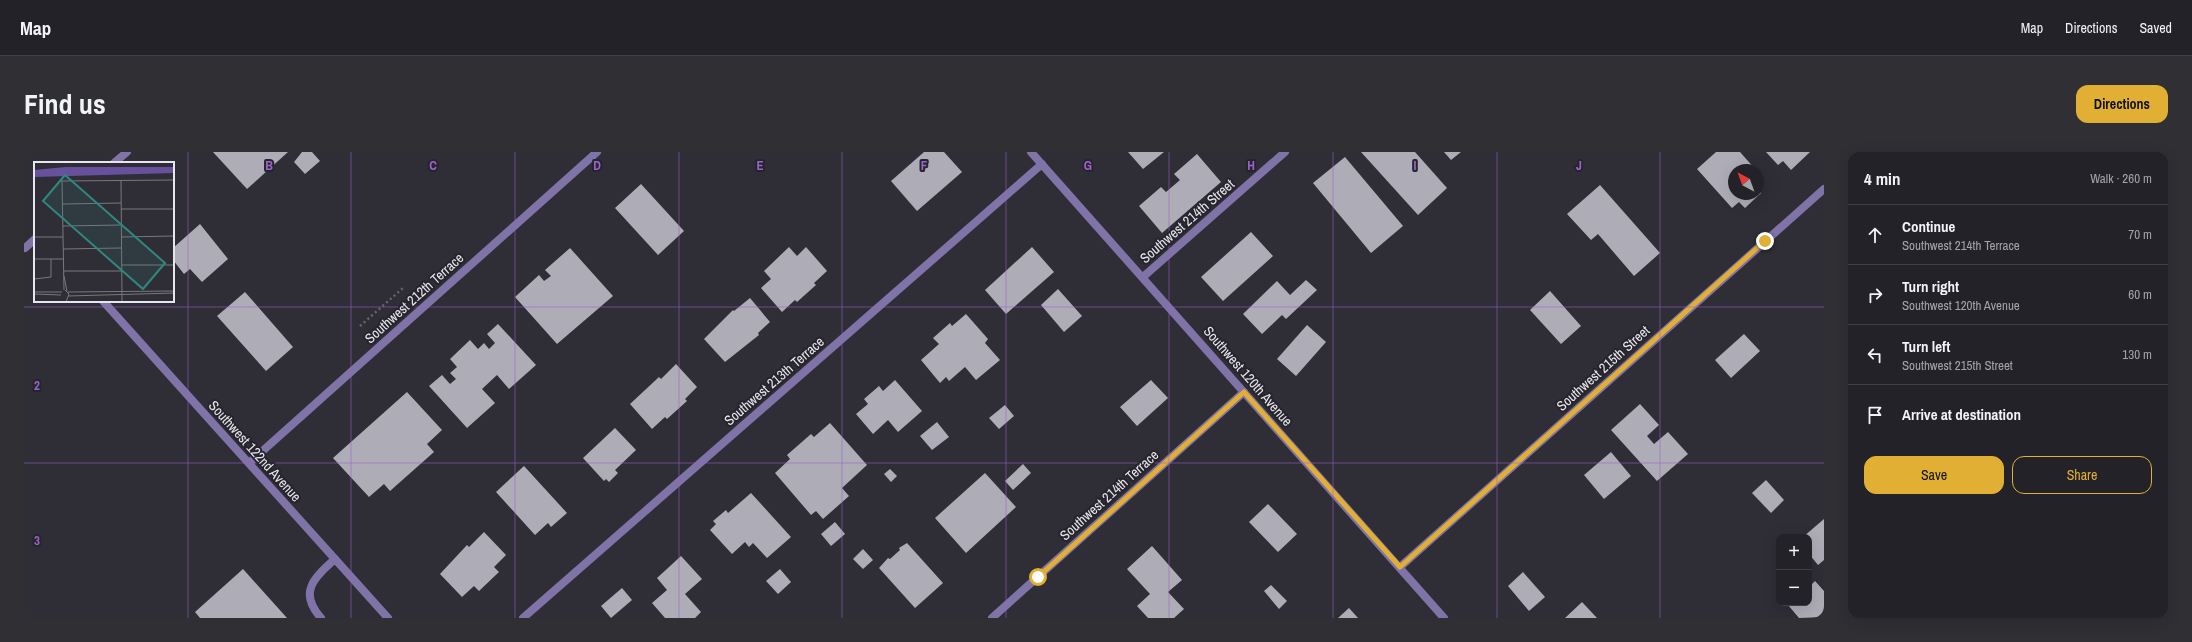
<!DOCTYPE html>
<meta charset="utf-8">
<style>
body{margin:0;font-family:"Archivo Narrow",sans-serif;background:#2f2f34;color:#f1f3f6}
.controls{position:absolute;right:12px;bottom:12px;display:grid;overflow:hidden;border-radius:8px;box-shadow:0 4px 16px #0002}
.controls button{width:36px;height:36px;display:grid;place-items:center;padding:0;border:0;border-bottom:1px solid #403f45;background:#232228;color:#f1f3f6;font:20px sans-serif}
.compass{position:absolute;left:1704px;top:12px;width:36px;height:36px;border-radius:50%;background:#232228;box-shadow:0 4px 16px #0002;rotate:319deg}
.stop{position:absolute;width:12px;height:12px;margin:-9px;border:3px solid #e1af34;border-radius:50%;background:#fff}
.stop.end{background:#e1af34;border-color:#fff;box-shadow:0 1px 4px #0008}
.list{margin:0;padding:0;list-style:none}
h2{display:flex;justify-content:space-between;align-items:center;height:52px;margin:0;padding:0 16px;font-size:17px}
h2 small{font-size:13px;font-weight:400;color:#a3a4a8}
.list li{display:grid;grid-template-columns:26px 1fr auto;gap:12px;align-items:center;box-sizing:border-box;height:60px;padding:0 16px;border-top:1px solid #403f45}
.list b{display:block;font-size:15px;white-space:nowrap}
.list p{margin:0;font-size:13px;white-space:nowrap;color:#a3a4a8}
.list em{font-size:13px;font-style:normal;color:#a3a4a8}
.actions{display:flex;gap:8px;padding:12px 16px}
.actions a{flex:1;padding:9px 0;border:1px solid #e1af34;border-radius:12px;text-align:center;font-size:14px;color:#e1af34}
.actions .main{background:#e1af34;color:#111}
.icon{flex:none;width:22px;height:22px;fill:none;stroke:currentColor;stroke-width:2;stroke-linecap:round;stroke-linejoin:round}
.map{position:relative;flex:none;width:1800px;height:466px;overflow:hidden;border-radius:12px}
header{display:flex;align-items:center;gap:24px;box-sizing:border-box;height:56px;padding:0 20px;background:#232228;border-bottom:1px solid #403f45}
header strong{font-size:19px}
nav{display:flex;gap:22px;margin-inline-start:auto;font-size:14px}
.intro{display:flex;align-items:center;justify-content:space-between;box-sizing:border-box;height:96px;padding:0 24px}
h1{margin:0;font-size:28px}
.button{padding:10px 18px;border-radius:12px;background:#e1af34;color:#111;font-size:14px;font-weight:700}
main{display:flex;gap:24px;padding:0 24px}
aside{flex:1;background:#232228;border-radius:12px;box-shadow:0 4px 16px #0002}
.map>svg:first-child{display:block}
</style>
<header>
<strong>Map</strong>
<nav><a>Map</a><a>Directions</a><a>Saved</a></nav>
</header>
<div class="intro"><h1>Find us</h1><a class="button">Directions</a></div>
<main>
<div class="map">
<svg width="1800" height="466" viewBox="0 0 1800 466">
<rect width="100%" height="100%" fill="#2f2e36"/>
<g fill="#aeacb7">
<path d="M189,0H264L223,37Z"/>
<path d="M278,0H288L296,9L281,22L270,10Z"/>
<path d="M900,0H920L938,20L893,59L867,29Z"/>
<path d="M1104,0H1140L1119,17Z"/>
<path d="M1337,0H1391L1423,36L1394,63Z"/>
<path d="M1420,0H1437L1427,8Z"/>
<path d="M1692,0H1716L1732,18H1710V42H1734V37L1737,41L1721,56L1715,50L1708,56L1673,17Z"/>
<path d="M1742,0H1786L1767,18L1759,9L1754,13Z"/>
<path d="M1173,2L1197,30L1138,81L1115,54L1137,35L1142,40L1156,28L1150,22Z"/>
<path d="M1321,5L1379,74L1347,101L1289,31Z"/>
<path d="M617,32L660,79L634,103L591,56Z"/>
<path d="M1576,33L1636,101L1610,124L1574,82L1567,88L1543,62Z"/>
<path d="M176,72L204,107L178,130L166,117L160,122L149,108V96Z"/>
<path d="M1227,80L1249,104L1199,149L1177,125Z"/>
<path d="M765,95L773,104L782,95L803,119L790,131L792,133L773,150L771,148L758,160L737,136L747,127L740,119Z"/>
<path d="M1008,95L1030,120L982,162L961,138Z"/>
<path d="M546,96L589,144L533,192L491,145L515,123L520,129L527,124L521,118Z"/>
<path d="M1282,128L1293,138L1262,167L1258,163L1238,182L1219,162L1253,129L1266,143Z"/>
<path d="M1034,137L1058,164L1040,180L1017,153Z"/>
<path d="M1526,139L1557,174L1537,192L1506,158Z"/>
<path d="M221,140L269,195L242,219L193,164Z"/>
<path d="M726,146L746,170L734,181L735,183L701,210L680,187L709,158L710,159Z"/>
<path d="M942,162L964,187L961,191L976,208L952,228L941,215L925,229L922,225L916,231L897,208L915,192L909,186L926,171L928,174Z"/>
<path d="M474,172L512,213L485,237L473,223L458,237L471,251L443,276L405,234L418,223L426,232L432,227L426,221L433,215L426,207L446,188L454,197L460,191L465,197L471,191L463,182Z"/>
<path d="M1283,173L1302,190L1272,224L1253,207Z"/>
<path d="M1720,182L1736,199L1707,226L1691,208Z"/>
<path d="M652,212L673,235L661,247L663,249L643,267L641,265L628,277L606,252L635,225L637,227Z"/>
<path d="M871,228L898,259L874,280L864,268L849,282L832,262L844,252L840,247L855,234L859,239Z"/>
<path d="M1127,228L1144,246L1113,274L1096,255Z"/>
<path d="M383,240L418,278L403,292L410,300L366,339L360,332L345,345L309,306Z"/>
<path d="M1616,252L1635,273L1623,284L1630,292L1644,280L1664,302L1633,329L1587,278Z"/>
<path d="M981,253L990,264L975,277L965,266Z"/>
<path d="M913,270L925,285L908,298L896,284Z"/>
<path d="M806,271L843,313L818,336L825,344L799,367L792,359L787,363L751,321L766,307L763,303L787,282L790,285Z"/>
<path d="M591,276L612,298L591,318L594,321L585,330L582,327L580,329L559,306Z"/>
<path d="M1587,300L1607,324L1580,347L1560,323Z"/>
<path d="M999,312L1007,321L989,338L981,329Z"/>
<path d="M500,314L543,361L527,375L524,371L511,383L472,340Z"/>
<path d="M866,317L873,324L867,330L860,322Z"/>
<path d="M961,321L992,355L942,401L911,366Z"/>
<path d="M1742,328L1760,348L1747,361L1728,341Z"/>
<path d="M727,341L767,385L743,406L729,391L725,395L721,390L708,402L686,378L692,372L689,369L702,358L704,361Z"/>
<path d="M1244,352L1273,382L1254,400L1225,370Z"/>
<path d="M1800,367V408L1794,413L1785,402V385H1779Z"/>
<path d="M811,370L821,382L807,394L797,382Z"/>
<path d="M460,380L482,403L470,415L475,420L455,439L450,434L438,445L416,422L443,393L445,395Z"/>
<path d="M883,391L919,431L891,456L855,416L864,406L866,407L876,398L875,396Z"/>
<path d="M1128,394L1158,428L1144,440L1160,457L1150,466H1124L1113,454L1126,442L1103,417Z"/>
<path d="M839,397L849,408L839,417L829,407Z"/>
<path d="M657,404L678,427L661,442L677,460L671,466H641L628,451L643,438L633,426Z"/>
<path d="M219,417L263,466H176L171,460Z"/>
<path d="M756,417L767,430L754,442L742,429Z"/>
<path d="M1499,420L1521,445L1505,459L1484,434Z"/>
<path d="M1791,429L1800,439V465L1775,466L1764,453L1767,451H1785V435Z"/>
<path d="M1247,433L1263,449L1255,457L1240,439Z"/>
<path d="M598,436L608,448L587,466L577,454Z"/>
<path d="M1558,450L1573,466H1541Z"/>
<path d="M1325,456L1334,466H1314Z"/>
</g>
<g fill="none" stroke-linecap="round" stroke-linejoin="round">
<path stroke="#66656d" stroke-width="2.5" stroke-dasharray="2 3" stroke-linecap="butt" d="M336,174L379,136"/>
<path stroke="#8073a7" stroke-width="8" d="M297,466C274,440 290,426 311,407"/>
<g stroke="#8073a7" stroke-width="8">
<path d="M1007,0L1420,466"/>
<path d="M90,11L103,0"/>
<path d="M1,96L11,87"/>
<path d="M1119,125L1261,0"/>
<path d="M79,149L364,466"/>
<path d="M225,311L573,0"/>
<path d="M1376,415L1800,37"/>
<path d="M499,466L1018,12"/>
<path d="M968,466L1220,240"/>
</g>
</g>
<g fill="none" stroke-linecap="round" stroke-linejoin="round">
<path stroke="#e1af34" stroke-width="5" d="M1014,425L1220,240L1376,415L1741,89"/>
</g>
<path fill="none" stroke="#9b64cc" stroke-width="1" stroke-opacity="0.55" d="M164,0V466M327,0V466M491,0V466M655,0V466M818,0V466M982,0V466M1145,0V466M1309,0V466M1473,0V466M1636,0V466M0,155H1800M0,311H1800"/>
<g text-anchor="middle" stroke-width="4" stroke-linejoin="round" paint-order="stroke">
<g font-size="14" fill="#e7e6ec" stroke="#26242c">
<text transform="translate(1163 69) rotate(-41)" y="5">Southwest 214th Street</text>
<text transform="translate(390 146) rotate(-42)" y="5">Southwest 212th Terrace</text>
<text transform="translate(1579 216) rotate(-42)" y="5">Southwest 215th Street</text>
<text transform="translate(1224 224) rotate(49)" y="5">Southwest 120th Avenue</text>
<text transform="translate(750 229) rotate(-41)" y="5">Southwest 213th Terrace</text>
<text transform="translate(231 299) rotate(48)" y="5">Southwest 122nd Avenue</text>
<text transform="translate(1085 343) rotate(-42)" y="5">Southwest 214th Terrace</text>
</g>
</g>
<g transform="translate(10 10)">
<rect width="140" height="140" fill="#2f2e36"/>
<path d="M32,5H140V11L0,15V8Z" fill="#67519d"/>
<path fill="none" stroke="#79787f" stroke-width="1" d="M87,18L88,140M27,19L140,18M28,19L30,128M29,42L87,41M87,47H140M29,64L87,63M0,75H29M87,75L140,74M29,87L87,86M0,97H30M88,103H140M30,109H88M30,114L33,129M0,117L17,115V97M31,128L35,132L32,140M0,130H28M34,130L140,129M0,132L27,133M34,134L140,131"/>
<path fill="#2f8781" fill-opacity="0.15" stroke="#2f8781" stroke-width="2" d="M31,13L131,101L109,127L9,39Z"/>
<rect width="140" height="140" fill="none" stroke="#e7e6ec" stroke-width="2"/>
</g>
<g font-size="13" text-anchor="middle" font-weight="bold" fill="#9b64cc" stroke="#26242c" stroke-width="4" stroke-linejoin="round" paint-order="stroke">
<text x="245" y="18">B</text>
<text x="409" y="18">C</text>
<text x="573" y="18">D</text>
<text x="736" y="18">E</text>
<text x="900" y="18">F</text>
<text x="1064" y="18">G</text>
<text x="1227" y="18">H</text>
<text x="1391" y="18">I</text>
<text x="1555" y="18">J</text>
<text x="13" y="238">2</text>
<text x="13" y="393">3</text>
</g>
</svg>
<div class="controls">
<button>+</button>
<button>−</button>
</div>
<svg class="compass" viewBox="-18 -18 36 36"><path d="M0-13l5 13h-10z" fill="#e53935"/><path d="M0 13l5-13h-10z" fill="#a3a4a8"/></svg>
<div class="stop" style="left:1014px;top:425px"></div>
<div class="stop end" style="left:1741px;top:89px"></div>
</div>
<aside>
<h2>4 min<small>Walk · 260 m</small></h2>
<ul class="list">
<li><svg class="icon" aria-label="ahead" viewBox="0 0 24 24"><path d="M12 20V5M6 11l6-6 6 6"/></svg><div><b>Continue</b><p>Southwest 214th Terrace</p></div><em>70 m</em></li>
<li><svg class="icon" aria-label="right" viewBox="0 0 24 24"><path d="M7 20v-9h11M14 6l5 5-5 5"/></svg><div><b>Turn right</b><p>Southwest 120th Avenue</p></div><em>60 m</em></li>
<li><svg class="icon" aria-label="left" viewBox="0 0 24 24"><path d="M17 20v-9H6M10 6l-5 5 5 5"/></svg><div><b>Turn left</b><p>Southwest 215th Street</p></div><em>130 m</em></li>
<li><svg class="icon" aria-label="arrive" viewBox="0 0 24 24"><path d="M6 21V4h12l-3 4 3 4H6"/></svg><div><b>Arrive at destination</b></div></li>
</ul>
<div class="actions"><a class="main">Save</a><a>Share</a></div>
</aside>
</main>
